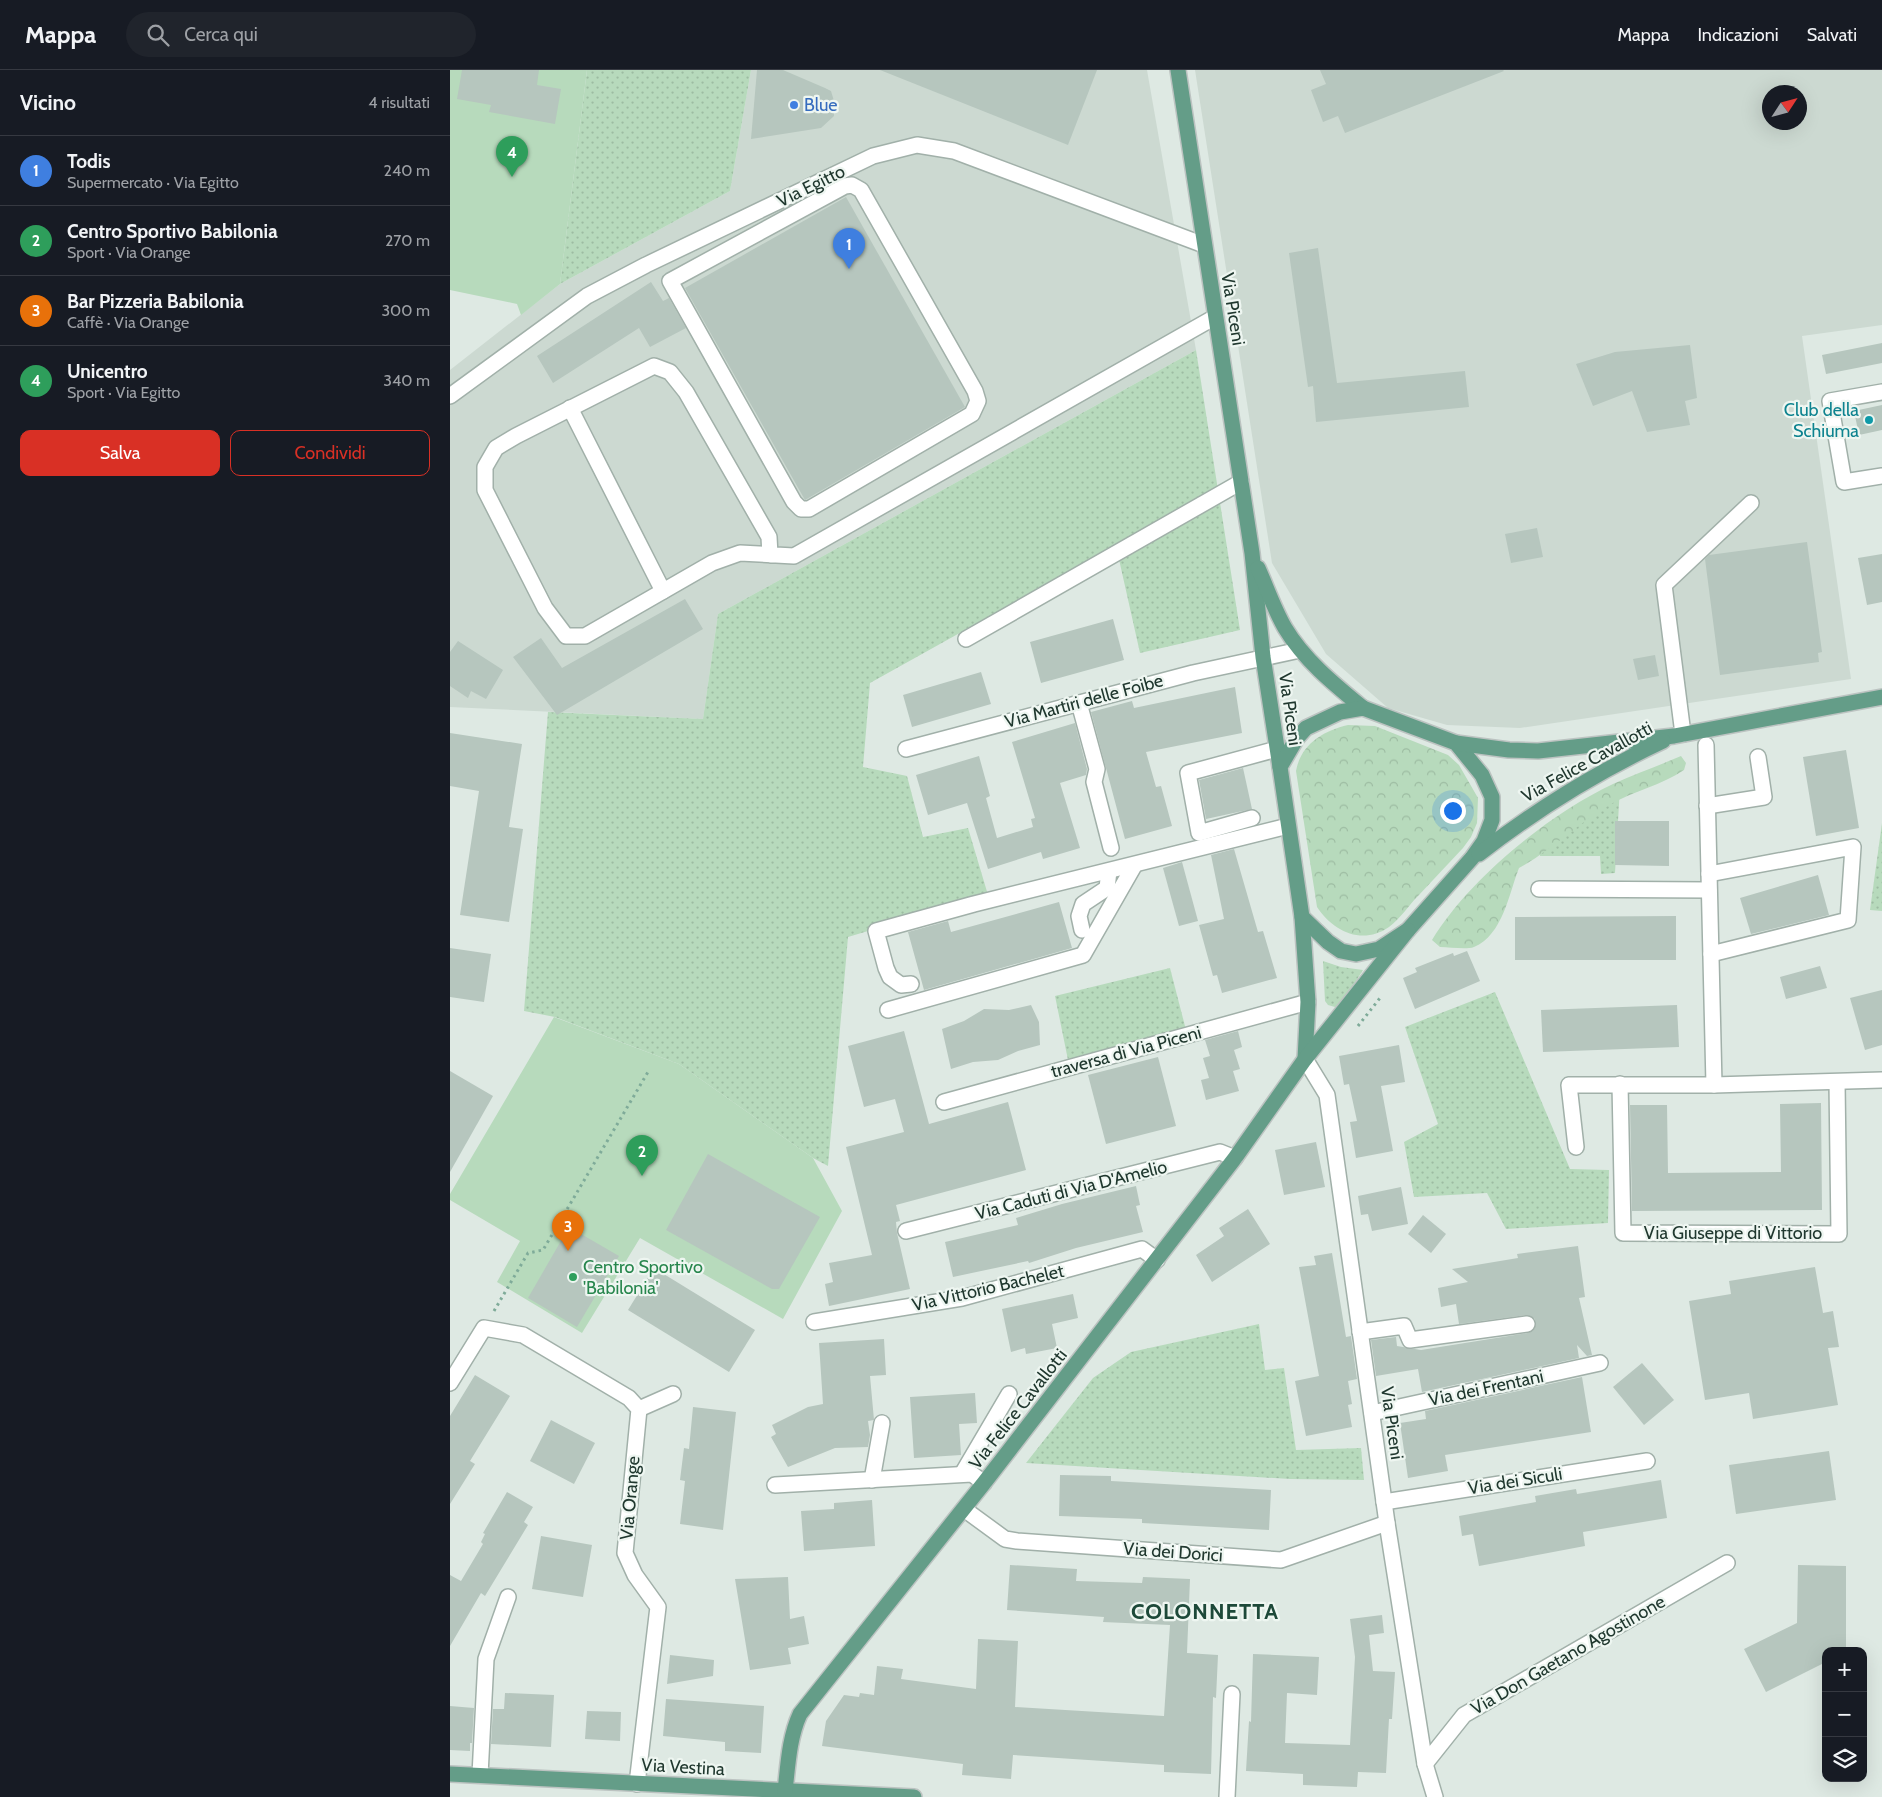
<!DOCTYPE html>
<html lang="it">
<meta charset="utf-8">
<style>
body{margin:0;font-family:Cabin,sans-serif;background:#20242c;color:#f1f3f6}
.controls{position:absolute;right:15px;bottom:15px;display:grid;overflow:hidden;border-radius:10px;box-shadow:0 5px 20px #0002}
.controls button{width:45px;height:45px;display:grid;place-items:center;padding:0;border:0;border-bottom:1px solid #363941;background:#171b24;color:#f1f3f6;font:25px sans-serif}
.compass{position:absolute;left:1312px;top:15px;width:45px;height:45px;border-radius:50%;background:#171b24;box-shadow:0 5px 20px #0002;rotate:54deg}
.you{position:absolute;left:1002px;top:740px;width:18px;height:18px;margin:-12px;border:4px solid #fff;border-radius:50%;background:#1a73e8;box-shadow:0 0 0 8px #1a73e833}
.badge{display:grid;place-items:center;width:32px;height:32px;border-radius:50%;background:#d93025;color:#fff;font-size:16px;font-weight:700}
.pin{position:absolute;translate:-50% -41px;filter:drop-shadow(0 1px 2px #0008)}
.pin::after{content:'';position:absolute;top:26px;width:18px;height:15px;background:inherit;clip-path:polygon(0 0,100% 0,50% 100%)}
.list{margin:0;padding:0;list-style:none}
h2{display:flex;justify-content:space-between;align-items:center;height:65px;margin:0;padding:0 20px;font-size:21px}
h2 small{font-size:16px;font-weight:400;color:#9ea1a6}
.list li{display:grid;grid-template-columns:32px 1fr auto;gap:15px;align-items:center;box-sizing:border-box;height:70px;padding:0 20px;border-top:1px solid #363941}
.list b{display:block;font-size:19px;white-space:nowrap}
.list p{margin:0;font-size:16px;white-space:nowrap;color:#9ea1a6}
.list em{font-size:16px;font-style:normal;color:#9ea1a6}
.actions{display:flex;gap:10px;padding:15px 20px}
.actions a{flex:1;padding:11px 0;border:1px solid #d93025;border-radius:10px;text-align:center;font-size:18px;color:#d93025}
.actions .main{background:#d93025;color:#fff}
.icon{flex:none;width:28px;height:28px;fill:none;stroke:currentColor;stroke-width:2;stroke-linecap:round;stroke-linejoin:round}
.map{position:relative;flex:none;width:1432px;height:1727px;overflow:hidden}
header{display:flex;align-items:center;gap:30px;box-sizing:border-box;height:70px;padding:0 25px;background:#171b24;border-bottom:1px solid #363941}
header strong{font-size:24px}
nav{display:flex;gap:28px;margin-inline-start:auto;font-size:18px}
.search{width:350px;height:45px;background:#20242c;display:flex;align-items:center;gap:12px;box-sizing:border-box;padding:0 18px;border-radius:28px;color:#9ea1a6;font-size:19px}
main{display:flex}
aside{flex:1;background:#171b24}
.map>svg:first-child{display:block}
</style>
<header>
<strong>Mappa</strong>
<div class="search"><svg class="icon" aria-label="search" viewBox="0 0 24 24"><circle cx="10" cy="10" r="6"/><path d="M15 15l6 6"/></svg>Cerca qui</div>
<nav><a>Mappa</a><a>Indicazioni</a><a>Salvati</a></nav>
</header>
<main>
<aside>
<h2>Vicino<small>4 risultati</small></h2>
<ul class="list">
<li><span class="badge" style="background:#3f7fe0">1</span><div><b>Todis</b><p>Supermercato · Via Egitto</p></div><em>240 m</em></li>
<li><span class="badge" style="background:#2e9e5b">2</span><div><b>Centro Sportivo Babilonia</b><p>Sport · Via Orange</p></div><em>270 m</em></li>
<li><span class="badge" style="background:#e8710a">3</span><div><b>Bar Pizzeria Babilonia</b><p>Caffè · Via Orange</p></div><em>300 m</em></li>
<li><span class="badge" style="background:#2e9e5b">4</span><div><b>Unicentro</b><p>Sport · Via Egitto</p></div><em>340 m</em></li>
</ul>
<div class="actions"><a class="main">Salva</a><a>Condividi</a></div>
</aside>
<div class="map">
<svg width="1432" height="1727" viewBox="0 0 1432 1727">
<defs>
<pattern id="grass-dots" width="8" height="8" patternUnits="userSpaceOnUse" patternTransform="scale(1.25)"><rect width="8" height="8" fill="#b7dabc"/><path d="M2 2h.1M6 6h.1" fill="none" stroke="#9dbca2" stroke-width="1.8" stroke-linecap="round"/></pattern>
<pattern id="forest-crowns" width="20" height="18" patternUnits="userSpaceOnUse" patternTransform="scale(1.25)"><rect width="20" height="18" fill="#b7dabc"/><path d="M2 6a3 3 0 1 1 6 0M12 15a3 3 0 1 1 6 0" fill="none" stroke="#9dbca2"/></pattern>
</defs>
<rect width="100%" height="100%" fill="#dee9e3"/>
<g fill="#ccd9d1" fill-rule="evenodd">
<path d="M301,0H697L746,280L268,544L253,649L0,637V300L110,214L280,121Z"/>
<path d="M745,0H1432V255L1352,266L1401,609L1070,658L997,655L938,638L876,584L822,493ZM1320,22H1350V52H1320Z"/>
</g>
<g fill="url(#grass-dots)">
<path d="M137,0H301L280,121L110,214Z"/>
<path d="M746,280L790,560L690,583L666,476L420,613L413,697L457,706L473,767L518,758L538,825L398,867L378,1096L363,1088L229,994L105,947L74,941L98,642L253,649L268,544Z"/>
<path d="M1170,717L1165,803L1151,804L1150,786H1090L1091,769Z"/>
<path d="M1432,753V841L1420,840Z"/>
<path d="M873,891L891,897L913,900L894,930L885,937L878,935L875,931Z"/>
<path d="M720,898L736,960L618,990L605,926Z"/>
<path d="M1045,922L1120,1099L1159,1100L1158,1153L1056,1159L1037,1123L964,1127L954,1072L988,1054L955,957Z"/>
<path d="M809,1254L815,1300L834,1298L846,1380L911,1378L914,1410L840,1409L576,1393L643,1308L681,1282Z"/>
</g>
<g fill="url(#forest-crowns)">
<path d="M898,655L925,656L998,685L1009,695L1028,728L1027,753L1021,767L1013,778C998,794 983,810 968,826C959,835 950,849 939,857C912,876 883,861 867,837L846,701C851,674 873,661 898,655Z"/>
<path d="M1231,686L1236,693L1234,700C1212,715 1184,721 1161,734C1128,753 1102,780 1069,798C1059,823 1053,865 1024,877C1016,880 1000,877 990,877L982,870C1019,809 1099,744 1163,714C1185,704 1208,696 1231,686Z"/>
</g>
<g fill="#b7dabc">
<path d="M0,0H137L110,214L71,245L67,234L0,220Z"/>
<path d="M104,947L229,994L363,1088L392,1141L333,1249L190,1168L132,1263L47,1212L70,1171L0,1130V1124Z"/>
</g>
<g fill="#b6c6be">
<path d="M12,0H89L87,15L111,19L105,54L39,42L41,35L7,29Z"/>
<path d="M307,0H333L375,18L381,21L384,31V46L371,58L301,69Z"/>
<path d="M430,0H647L618,75Z"/>
<path d="M870,0H1053L1054,1L895,63L888,46L873,52L861,20L876,14Z"/>
<path d="M396,127L515,337L355,430L235,218Z"/>
<path d="M868,178L887,313L1015,301L1019,337L866,352L863,316L858,317L839,183Z"/>
<path d="M201,212L213,231L219,228L236,258L200,277L189,258L103,313L87,286Z"/>
<path d="M1432,273V293L1376,304L1372,285Z"/>
<path d="M1240,275L1247,328L1235,331L1240,355L1197,362L1182,321L1143,336L1126,294L1165,282Z"/>
<path d="M1432,335V360L1409,365L1404,341Z"/>
<path d="M1087,458L1093,487L1061,493L1055,464Z"/>
<path d="M1357,472L1372,582L1368,583L1369,592L1270,605L1255,489L1259,485Z"/>
<path d="M1432,484V532L1417,535L1408,488Z"/>
<path d="M235,529L253,559L107,645L63,587L91,568L112,598Z"/>
<path d="M663,549L674,590L591,613L580,572Z"/>
<path d="M8,571L53,600L36,629L21,621L18,628L0,616V582Z"/>
<path d="M1205,585L1209,606L1188,610L1183,589Z"/>
<path d="M531,602L541,634L462,657L453,625Z"/>
<path d="M785,617L792,663L696,682L706,717L711,716L722,756L675,769L641,642L682,631L684,638Z"/>
<path d="M625,653L637,699L636,705L610,713L630,778L593,789L591,782L538,799L517,733L478,745L466,705L529,686L540,726L536,728L547,768L583,757L581,749L585,748L562,672Z"/>
<path d="M0,663L72,674L59,757L73,759L59,852L10,845L29,721L0,716Z"/>
<path d="M1396,680L1409,758L1366,766L1353,687Z"/>
<path d="M793,698L802,739L756,749L749,710Z"/>
<path d="M1165,751H1219V796L1165,795Z"/>
<path d="M784,779L808,862L813,861L827,908L772,923L767,905L763,906L749,855L774,849L761,785Z"/>
<path d="M732,792L748,851L729,856L713,798Z"/>
<path d="M1368,805L1379,845L1301,864L1290,828Z"/>
<path d="M609,832L622,878L474,920L458,862L498,851L501,862Z"/>
<path d="M1226,846V890H1065V847Z"/>
<path d="M0,878L41,884L34,932L0,927Z"/>
<path d="M1017,881L1030,911L965,939L953,908L967,902L965,898L1003,883L1004,886Z"/>
<path d="M1370,896L1377,918L1336,929L1330,907Z"/>
<path d="M1432,920V975L1415,980L1400,928Z"/>
<path d="M581,935L589,952L590,975L568,981L548,990L523,992L501,999L492,959L514,951L534,939L559,940Z"/>
<path d="M1227,935L1229,977L1093,982L1091,940Z"/>
<path d="M454,961L479,1054L558,1032L576,1100L446,1135L450,1151L446,1152L447,1163L460,1219L379,1236L375,1214L383,1212L379,1193L422,1185L396,1077L454,1062L445,1029L414,1037L398,976Z"/>
<path d="M788,961L792,977L784,980L790,999L783,1001L789,1021L756,1030L751,1010L759,1008L753,988L760,986L755,970Z"/>
<path d="M949,975L955,1012L931,1016L943,1081L906,1088L900,1052L907,1051L899,1014L894,1015L889,986Z"/>
<path d="M708,987L726,1056L656,1074L638,1005Z"/>
<path d="M0,1001L43,1026L0,1102Z"/>
<path d="M1371,1033L1372,1140L1182,1141L1180,1035H1217L1218,1103L1331,1102L1330,1034Z"/>
<path d="M866,1072L875,1117L834,1125L825,1080Z"/>
<path d="M258,1084L370,1147L329,1219H322L216,1160Z"/>
<path d="M686,1116L690,1135L686,1136L693,1162L626,1178L579,1193L578,1191L503,1207L495,1172L568,1155L566,1148L612,1134Z"/>
<path d="M951,1117L958,1154L922,1161L918,1144L911,1145L908,1126Z"/>
<path d="M798,1139L820,1174L762,1212L746,1185L774,1166L769,1158Z"/>
<path d="M973,1145L996,1164L981,1183L958,1164Z"/>
<path d="M119,1157L169,1186L127,1257L78,1228Z"/>
<path d="M1128,1176L1135,1227L1129,1228L1142,1285L1137,1286L1127,1275L1129,1288L972,1322L968,1299L926,1306L921,1270L946,1267L947,1276L971,1280L1078,1263L1085,1258V1249L1076,1245L1009,1254L1006,1234L991,1237L988,1218L1018,1212L1002,1199L1068,1188L1067,1184Z"/>
<path d="M882,1183L896,1267L901,1266L907,1309L898,1311L902,1334L898,1335L902,1357L856,1366L845,1311L869,1306L849,1197L866,1195L864,1186Z"/>
<path d="M1365,1197L1373,1243L1383,1241L1389,1277L1378,1278L1388,1335L1303,1349L1299,1323L1255,1330L1239,1231L1281,1224L1279,1211Z"/>
<path d="M204,1198L305,1260L279,1302L178,1240Z"/>
<path d="M623,1224L628,1248L602,1254L607,1278L576,1284L575,1278L561,1282L552,1239Z"/>
<path d="M434,1269L436,1305L420,1306L424,1350L418,1351L420,1365L418,1377L385,1378L338,1397L321,1367L326,1364L322,1355L358,1337L373,1334L369,1273Z"/>
<path d="M1192,1293L1224,1330L1194,1355L1163,1317Z"/>
<path d="M25,1305L60,1326L20,1391L25,1394L0,1434V1346Z"/>
<path d="M1132,1307L1141,1362L995,1385L998,1401L958,1408L950,1353L976,1349L975,1341Z"/>
<path d="M525,1323L527,1353L509,1354L511,1385L464,1388L460,1327Z"/>
<path d="M243,1337L286,1342L273,1460L230,1454L235,1411L230,1410L234,1378L239,1379Z"/>
<path d="M101,1350L145,1373L124,1414L80,1391Z"/>
<path d="M1379,1381L1386,1430L1286,1444L1279,1395Z"/>
<path d="M610,1405L661,1406V1411L821,1420L819,1460L692,1453V1449L609,1446Z"/>
<path d="M1211,1410L1217,1448L1133,1462L1135,1476L1029,1496L1023,1464L1012,1466L1009,1446L1086,1432L1085,1426L1126,1419L1127,1424Z"/>
<path d="M57,1422L83,1437L74,1452L78,1455L35,1526L31,1523L0,1576V1505L11,1511L33,1474L31,1472L35,1464L33,1463Z"/>
<path d="M422,1430L425,1476L354,1481L351,1441L384,1439V1433Z"/>
<path d="M91,1466L142,1475L133,1527L82,1519Z"/>
<path d="M560,1495L627,1499L626,1511L692,1513L693,1507L740,1509L737,1583L768,1585L766,1628L763,1627L761,1704L714,1702V1695L563,1685L561,1709L512,1705L513,1694L372,1676L376,1651L394,1625L409,1627L410,1623L424,1625L427,1596L453,1599L451,1609L526,1619L528,1569L568,1571L565,1637L714,1646L720,1555L653,1552L654,1547L557,1540Z"/>
<path d="M1348,1495L1396,1496V1581H1376V1592L1316,1622L1294,1579L1347,1553Z"/>
<path d="M338,1507L340,1549L354,1546L359,1574L338,1578L341,1594L300,1600L285,1509Z"/>
<path d="M932,1545L934,1563L919,1565L923,1601L945,1602L942,1649H939L936,1703L908,1702L907,1717L853,1715V1704L796,1701L799,1651L801,1652L803,1584L869,1587L867,1625L837,1623L835,1673L900,1675L905,1587L900,1549Z"/>
<path d="M220,1585L264,1590L263,1606L217,1614Z"/>
<path d="M55,1623L104,1625L101,1677L41,1674L43,1639H54Z"/>
<path d="M216,1629L314,1636L311,1683L275,1681V1672L213,1666Z"/>
<path d="M0,1636L24,1638L22,1673H20V1681L0,1680Z"/>
<path d="M137,1641L171,1642L170,1671L135,1669Z"/>
</g>
<g fill="none" stroke-linecap="round" stroke-linejoin="round">
<g stroke="#a1b0a9" stroke-width="18">
<g id="minor">
<path d="M402,115L411,120L525,321L528,331L522,344L359,439H351L344,432L220,211L395,116Z"/>
<path d="M1432,322L1380,331L1394,412L1432,406"/>
<path d="M0,326L137,226L196,195L423,86L467,75L504,81L754,175"/>
<path d="M120,338L213,521"/>
<path d="M320,485L319,467L236,322L220,302L204,296L66,366L46,378L35,397V420L95,538L116,566H135L262,493L290,483L344,486L765,247"/>
<path d="M516,569L791,412"/>
<path d="M629,633L647,699L644,712L661,778"/>
<path d="M1233,664L1214,515L1301,433"/>
<path d="M1256,675L1264,1015"/>
<path d="M456,679L743,603L850,580"/>
<path d="M1257,736L1314,727L1308,687"/>
<path d="M802,748L749,763L738,703L827,679"/>
<path d="M1259,804L1403,777L1398,850L1261,884"/>
<path d="M1089,819L1259,820"/>
<path d="M632,860L629,846L633,834L657,818L659,801"/>
<path d="M461,914L451,915L440,907L436,898L426,861L524,834L838,756"/>
<path d="M438,940L633,885L684,796"/>
<path d="M855,989L877,1025L937,1453L975,1694L985,1727"/>
<path d="M1170,1014L1173,1163L1389,1164L1387,1012"/>
<path d="M494,1032L858,932"/>
<path d="M1126,1077L1119,1015H1264L1432,1010"/>
<path d="M456,1161L770,1082L785,1088"/>
<path d="M364,1252L512,1228L692,1179L707,1190"/>
<path d="M910,1262L954,1256L960,1270L1077,1254"/>
<path d="M0,1313L34,1258L73,1265L179,1328L189,1339L175,1483L185,1505L208,1537L187,1714"/>
<path d="M189,1339L223,1324"/>
<path d="M922,1343L1150,1293"/>
<path d="M512,1404L559,1324"/>
<path d="M422,1410L432,1353"/>
<path d="M325,1415L522,1404L534,1413"/>
<path d="M934,1432L1197,1391"/>
<path d="M514,1439L555,1469L567,1471L831,1490L937,1453"/>
<path d="M975,1694L1014,1645L1277,1493"/>
<path d="M30,1705L36,1589L58,1527"/>
<path d="M777,1727L782,1624"/>
</g>
</g>
<g stroke="#bcc3c1" stroke-width="18">
<g id="major">
<path d="M728,0L802,483L813,587L830,697"/>
<path d="M808,498C817,518 824,539 835,558C854,590 885,615 913,638"/>
<path d="M913,638L1006,673L1032,705L1042,727V750L1034,771L1022,788L958,860L929,879L906,884L891,881L878,872L852,847L830,697L847,668L856,658L890,642Z"/>
<path d="M1006,673L1059,680L1088,681L1224,666L1432,627"/>
<path d="M1029,784C1087,739 1147,702 1213,671"/>
<path d="M852,847L858,932L855,989"/>
<path d="M0,1704L464,1727"/>
<path d="M335,1721C338,1695 339,1668 350,1644L534,1413L785,1088L855,989L958,860"/>
</g>
</g>
<g stroke="#7fab99" stroke-width="3" stroke-dasharray="2.5 4" stroke-linecap="butt">
<path d="M908,956L930,928"/>
<path d="M44,1241L78,1183L93,1180L198,1002"/>
</g>
<use href="#minor" stroke="#fff" stroke-width="15"/>
<use href="#major" stroke="#649d88" stroke-width="15"/>
</g>
<circle fill="#3f7fe0" stroke="#eef6f1" stroke-width="2" cx="344" cy="35" r="5"/>
<circle fill="#0f9aa8" stroke="#eef6f1" stroke-width="2" cx="1419" cy="350" r="5"/>
<circle fill="#2e9e5b" stroke="#eef6f1" stroke-width="2" cx="123" cy="1207" r="5"/>
<g text-anchor="middle" stroke-width="4.5" stroke-linejoin="round" paint-order="stroke">
<g font-size="18" fill="#366cbe" stroke="#eef6f1" text-anchor="start">
<text x="354" y="41">Blue</text>
</g>
<g font-size="18" fill="#20382f" stroke="#eef6f1">
<text transform="translate(361 116) rotate(-26)" y="6">Via Egitto</text>
<text transform="translate(783 239) rotate(81)" y="6">Via Piceni</text>
<text transform="translate(634 631) rotate(-15)" y="6">Via Martiri delle Foibe</text>
<text transform="translate(840 639) rotate(82)" y="6">Via Piceni</text>
<text transform="translate(1137 692) rotate(-29)" y="6">Via Felice Cavallotti</text>
<text transform="translate(676 982) rotate(-15)" y="6">traversa di Via Piceni</text>
<text transform="translate(621 1120) rotate(-14)" y="6">Via Caduti di Via D'Amelio</text>
<text x="1283" y="1169">Via Giuseppe di Vittorio</text>
<text transform="translate(538 1218) rotate(-13)" y="6">Via Vittorio Bachelet</text>
<text transform="translate(1036 1318) rotate(-12)" y="6">Via dei Frentani</text>
<text transform="translate(568 1339) rotate(-52)" y="6">Via Felice Cavallotti</text>
<text transform="translate(942 1353) rotate(82)" y="6">Via Piceni</text>
<text transform="translate(1065 1411) rotate(-9)" y="6">Via dei Siculi</text>
<text transform="translate(180 1428) rotate(-85)" y="6">Via Orange</text>
<text transform="translate(723 1482) rotate(4)" y="6">Via dei Dorici</text>
<text transform="translate(1118 1585) rotate(-30)" y="6">Via Don Gaetano Agostinone</text>
<text transform="translate(233 1697) rotate(3)" y="6">Via Vestina</text>
</g>
<g font-size="18" fill="#0d838f" stroke="#eef6f1" text-anchor="end">
<text x="1409" y="346">Club della<tspan x="1409" dy="21">Schiuma</tspan></text>
</g>
<g font-size="18" fill="#27864d" stroke="#eef6f1" text-anchor="start">
<text x="133" y="1203">Centro Sportivo<tspan x="133" dy="21">'Babilonia'</tspan></text>
</g>
<g font-size="22" font-weight="bold" letter-spacing="1" fill="#1d4939" stroke="#eef6f1">
<text x="755" y="1549">COLONNETTA</text>
</g>
</g>
</svg>
<div class="controls">
<button>+</button>
<button>−</button>
<button><svg class="icon" aria-label="layers" viewBox="0 0 24 24"><path d="M12 4l9 5-9 5-9-5zM3 14l9 5 9-5"/></svg></button>
</div>
<svg class="compass" viewBox="-18 -18 36 36"><path d="M0-13l5 13h-10z" fill="#e53935"/><path d="M0 13l5-13h-10z" fill="#9ea1a6"/></svg>
<div class="you"></div>
<div class="pin badge" style="left:399px;top:199px;background:#3f7fe0">1</div>
<div class="pin badge" style="left:192px;top:1106px;background:#2e9e5b">2</div>
<div class="pin badge" style="left:118px;top:1181px;background:#e8710a">3</div>
<div class="pin badge" style="left:62px;top:107px;background:#2e9e5b">4</div>
</div>
</main>
